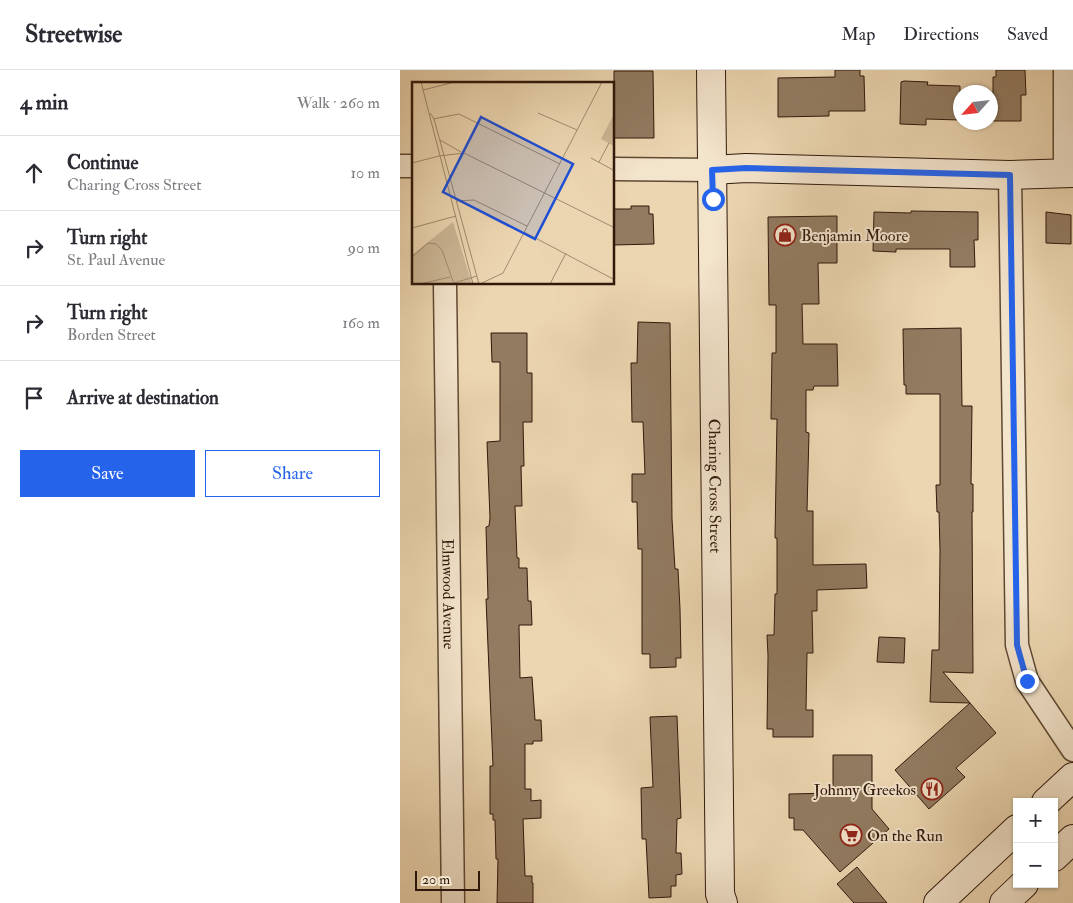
<!DOCTYPE html>
<meta charset="utf-8">
<style>
body{margin:0;font-family:"IM FELL Double Pica",serif;background:#f2f2f3;color:#2b2b33}
.controls{position:absolute;right:15px;bottom:15px;display:grid;overflow:hidden;border-radius:0px;box-shadow:0 1px 4px #0004}
.controls button{width:45px;height:45px;display:grid;place-items:center;padding:0;border:0;border-bottom:1px solid #e1e1e2;background:#fff;color:#2b2b33;font:25px sans-serif}
.compass{position:absolute;left:553px;top:15px;width:45px;height:45px;border-radius:50%;background:#fff;box-shadow:0 1px 4px #0004;rotate:243deg}
.scale{position:absolute;left:15px;bottom:12px;width:65px;box-sizing:border-box;padding-left:5px;border:2px solid #30180b;border-top:0;font-size:14px;line-height:18px;white-space:nowrap;color:#30180b;-webkit-text-stroke:4px #f3e4cc;paint-order:stroke}
.stop{position:absolute;width:15px;height:15px;margin:-11px;border:4px solid #2563eb;border-radius:50%;background:#fff}
.stop.end{background:#2563eb;border-color:#fff;box-shadow:0 1px 5px #0008}
.list{margin:0;padding:0;list-style:none}
h2{display:flex;justify-content:space-between;align-items:center;height:65px;margin:0;padding:0 20px;font-size:21px}
h2 small{font-size:16px;font-weight:400;color:#7c7c81}
.list li{display:grid;grid-template-columns:32px 1fr auto;gap:15px;align-items:center;box-sizing:border-box;height:75px;padding:0 20px;border-top:1px solid #e1e1e2}
.list b{display:block;font-size:19px;white-space:nowrap}
.list p{margin:0;font-size:16px;white-space:nowrap;color:#7c7c81}
.list em{font-size:16px;font-style:normal;color:#7c7c81}
.actions{display:flex;gap:10px;padding:15px 20px}
.actions a{flex:1;padding:11px 0;border:1px solid #2563eb;border-radius:0px;text-align:center;font-size:18px;color:#2563eb}
.actions .main{background:#2563eb;color:#fff}
.icon{flex:none;width:28px;height:28px;fill:none;stroke:currentColor;stroke-width:2;stroke-linecap:round;stroke-linejoin:round}
.map{position:relative;flex:none;width:673px;height:833px;overflow:hidden}
header{display:flex;align-items:center;gap:30px;box-sizing:border-box;height:70px;padding:0 25px;background:#fff;border-bottom:1px solid #e1e1e2}
header strong{font-size:24px}
nav{display:flex;gap:28px;margin-inline-start:auto;font-size:18px}
main{display:flex}
aside{flex:1;background:#fff}
.map>svg:first-child{display:block}
</style>
<header>
<strong>Streetwise</strong>
<nav><a>Map</a><a>Directions</a><a>Saved</a></nav>
</header>
<main>
<aside>
<h2>4 min<small>Walk · 260 m</small></h2>
<ul class="list">
<li><svg class="icon" aria-label="ahead" viewBox="0 0 24 24"><path d="M12 20V5M6 11l6-6 6 6"/></svg><div><b>Continue</b><p>Charing Cross Street</p></div><em>10 m</em></li>
<li><svg class="icon" aria-label="right" viewBox="0 0 24 24"><path d="M7 20v-9h11M14 6l5 5-5 5"/></svg><div><b>Turn right</b><p>St. Paul Avenue</p></div><em>90 m</em></li>
<li><svg class="icon" aria-label="right" viewBox="0 0 24 24"><path d="M7 20v-9h11M14 6l5 5-5 5"/></svg><div><b>Turn right</b><p>Borden Street</p></div><em>160 m</em></li>
<li><svg class="icon" aria-label="arrive" viewBox="0 0 24 24"><path d="M6 21V4h12l-3 4 3 4H6"/></svg><div><b>Arrive at destination</b></div></li>
</ul>
<div class="actions"><a class="main">Save</a><a>Share</a></div>
</aside>
<div class="map">
<svg width="673" height="833" viewBox="0 0 673 833">
<rect width="100%" height="100%" fill="#ecd6b1"/>
<filter id="stains"><feTurbulence type="fractalNoise" baseFrequency=".004" numOctaves="4"/><feColorMatrix values="0 0 0 0 .2 0 0 0 0 .09 0 0 0 0 .02 0 0 0 .5 -.17"/></filter>
<radialGradient id="worn" r=".72"><stop offset=".6" stop-color="#630" stop-opacity="0"/><stop offset="1" stop-color="#630" stop-opacity=".3"/></radialGradient>
<g fill="#927b61" stroke="#30180b">
<path d="M435,0H460V6H464L465,41H429V46L378,47V8L435,7Z"/>
<path d="M596,0H625L626,25H621V51H593V7H596Z"/>
<path d="M214,1H253L254,68H214Z"/>
<path d="M504,11L528,12L527,15L560,16V50L526,49V55L500,54L501,12Z"/>
<path d="M231,136H249V144H253L254,174L214,175V139H231Z"/>
<path d="M511,141L578,142V170H574L575,197H550V179H496V182L473,181L474,142L511,143Z"/>
<path d="M646,142L671,145V174L646,173Z"/>
<path d="M437,146V193H418L419,234H402L403,274H437L438,316H414L413,320H406V362L409,363L407,441H413V495L466,494L467,518L417,520V541H412L413,583H407L406,640H413V667H373V659H367L368,586L367,565H374L375,524H377V468H375L377,349H371L372,283H376V235H369L368,147Z"/>
<path d="M238,252L270,253L272,449L275,499H278L280,539L281,588H276V597L250,598V584H242V479H238L237,432H232V404H245L243,352H232L231,293H237Z"/>
<path d="M561,258L562,336H572L571,414H573V442H572L573,603L543,602L570,633L530,632L532,580H539L540,481L539,442H537L536,415H540V324H506V315H504L503,259Z"/>
<path d="M91,263H127V303H132V352H123L124,396H121L122,436H115L117,488H119V498H127L128,531H131L132,555H119L120,608L132,607L135,650H141L142,671H133V674H125V719H131V731L141,730V748L123,749L125,806H132V813H133V833H97L98,789H96L95,750H93V744H90V696H93L86,529H88L86,457L89,456L90,448L87,372L100,371V292H92Z"/>
<path d="M479,567L505,568L504,593L477,592Z"/>
<path d="M570,633L596,663L556,698L565,707L529,739L495,700Z"/>
<path d="M277,646L281,748L277,749L276,783H281L282,804L276,805V816H271V827L249,828L246,769H242L241,718L253,717L250,647Z"/>
<path d="M433,685H472V739L489,759L440,802L403,760H394V748H389V724L433,723Z"/>
<path d="M457,797L487,833H454L437,814Z"/>
</g>
<g fill="none" stroke-linecap="round" stroke-linejoin="round">
<g stroke="#5f4834" stroke-width="25">
<g id="street">
<path d="M665,0V103"/>
<path d="M0,96H14"/>
<path d="M214,99L312,100"/>
<path d="M610,105L617,575L627,611L673,680"/>
<path id="s1" d="M45,214L53,833"/>
</g>
</g>
<g stroke="#30180b" stroke-width="30">
<g id="secondary">
<path id="s2" d="M311,0L320,824L323,833"/>
<path d="M312,100L346,98L610,105L673,103"/>
<path d="M646,732L673,707"/>
<path d="M654,787L673,769"/>
<path d="M538,833L617,759"/>
<path d="M604,833L624,814"/>
</g>
</g>
<use href="#street" stroke="#f3e4cc" stroke-width="22"/>
<use href="#secondary" stroke="#f3e4cc" stroke-width="28"/>
</g>
<g fill="none" stroke-linecap="round" stroke-linejoin="round">
<path stroke="#2563eb" stroke-width="6" d="M313,129L312,100L346,98L610,105L617,575L627,611"/>
</g>
<defs>
<g id="shop-ring" transform="scale(1.125)"><circle r="9.5" fill="#f3e4cc" stroke="#8f2418" stroke-width="1.5"/><path d="M-5-2.5h2.3a2.7 3.5 0 0 1 5.4 0H5L5.5 6h-11ZM-1.5-2.5h3a1.5 2.3 0 0 0-3 0Z" fill="#8f2418"/></g>
<g id="restaurant-ring" transform="scale(1.125)"><circle r="9.5" fill="#f3e4cc" stroke="#8f2418" stroke-width="1.5"/><path d="M-5-6h1v4h1v-4h1v4h1v-4h1v5L-1.5 .5V6h-2V.5L-5-1ZM5-6V6H3V1.5H1.5Q1.5-4 5-6Z" fill="#8f2418"/></g>
<g id="supermarket-ring" transform="scale(1.125)"><circle r="9.5" fill="#f3e4cc" stroke="#8f2418" stroke-width="1.5"/><path d="M-6-5.5h2.5l.6 2H6L4.5 2H-2.5L-4.4-4H-6ZM-1.5 3.2a1.3 1.3 0 1 0 .1 0ZM3 3.2a1.3 1.3 0 1 0 .1 0Z" fill="#8f2418"/></g>
</defs>
<g fill-rule="evenodd">
<use href="#shop-ring" x="385" y="165"/>
<use href="#restaurant-ring" x="532" y="719"/>
<use href="#supermarket-ring" x="451" y="765"/>
</g>
<g text-anchor="middle" stroke-width="4" stroke-linejoin="round" paint-order="stroke">
<g font-size="16" fill="#30180b" stroke="#f3e4cc" text-anchor="start">
<text x="401" y="171">Benjamin Moore</text>
<text x="516" y="725" text-anchor="end">Johnny Greekos</text>
<text x="467" y="771">On the Run</text>
</g>
<g font-size="16" fill="#30180b" stroke="#f3e4cc">
<text dy="6" stroke="none"><textPath href="#s2" startOffset="416">Charing Cross Street</textPath></text>
<text dy="6" stroke="none"><textPath href="#s1" startOffset="310">Elmwood Avenue</textPath></text>
</g>
</g>
<g transform="translate(12 12)">
<rect width="202" height="202" fill="#ecd6b1"/>
<path d="M202,32V64L189,57ZM41,140L60,202H0V173Z" fill="#ccb695"/>
<path fill="none" stroke="#a18a6f" stroke-width="1" d="M9,0L61,202M11,8L43,0M18,31L22,37L67,202M126,31L165,48M21,37L47,32L148,82M28,58L49,70M27,74L52,71L203,146M179,76L203,89M187,80L197,61M0,81L27,74M45,119L62,118L115,144M0,146L44,134M112,150L203,198M0,175L16,161L24,162L30,168L42,202M42,201L65,194M8,202L38,195M68,202L91,191L190,0M138,202L154,171"/>
<path fill="#1d4ed8" fill-opacity="0.15" stroke="#1d4ed8" stroke-width="2.5" d="M69,35L161,82L123,157L31,110Z"/>
<rect width="202" height="202" fill="none" stroke="#30180b" stroke-width="2.5"/>
</g>
<rect width="100%" height="100%" filter="url(#stains)"/>
<rect width="100%" height="100%" fill="url(#worn)"/>
</svg>
<div class="controls">
<button>+</button>
<button>−</button>
</div>
<svg class="compass" viewBox="-18 -18 36 36"><path d="M0-13l5 13h-10z" fill="#e53935"/><path d="M0 13l5-13h-10z" fill="#7c7c81"/></svg>
<div class="scale">20 m</div>
<div class="stop" style="left:313px;top:129px"></div>
<div class="stop end" style="left:627px;top:611px"></div>
</div>
</main>
